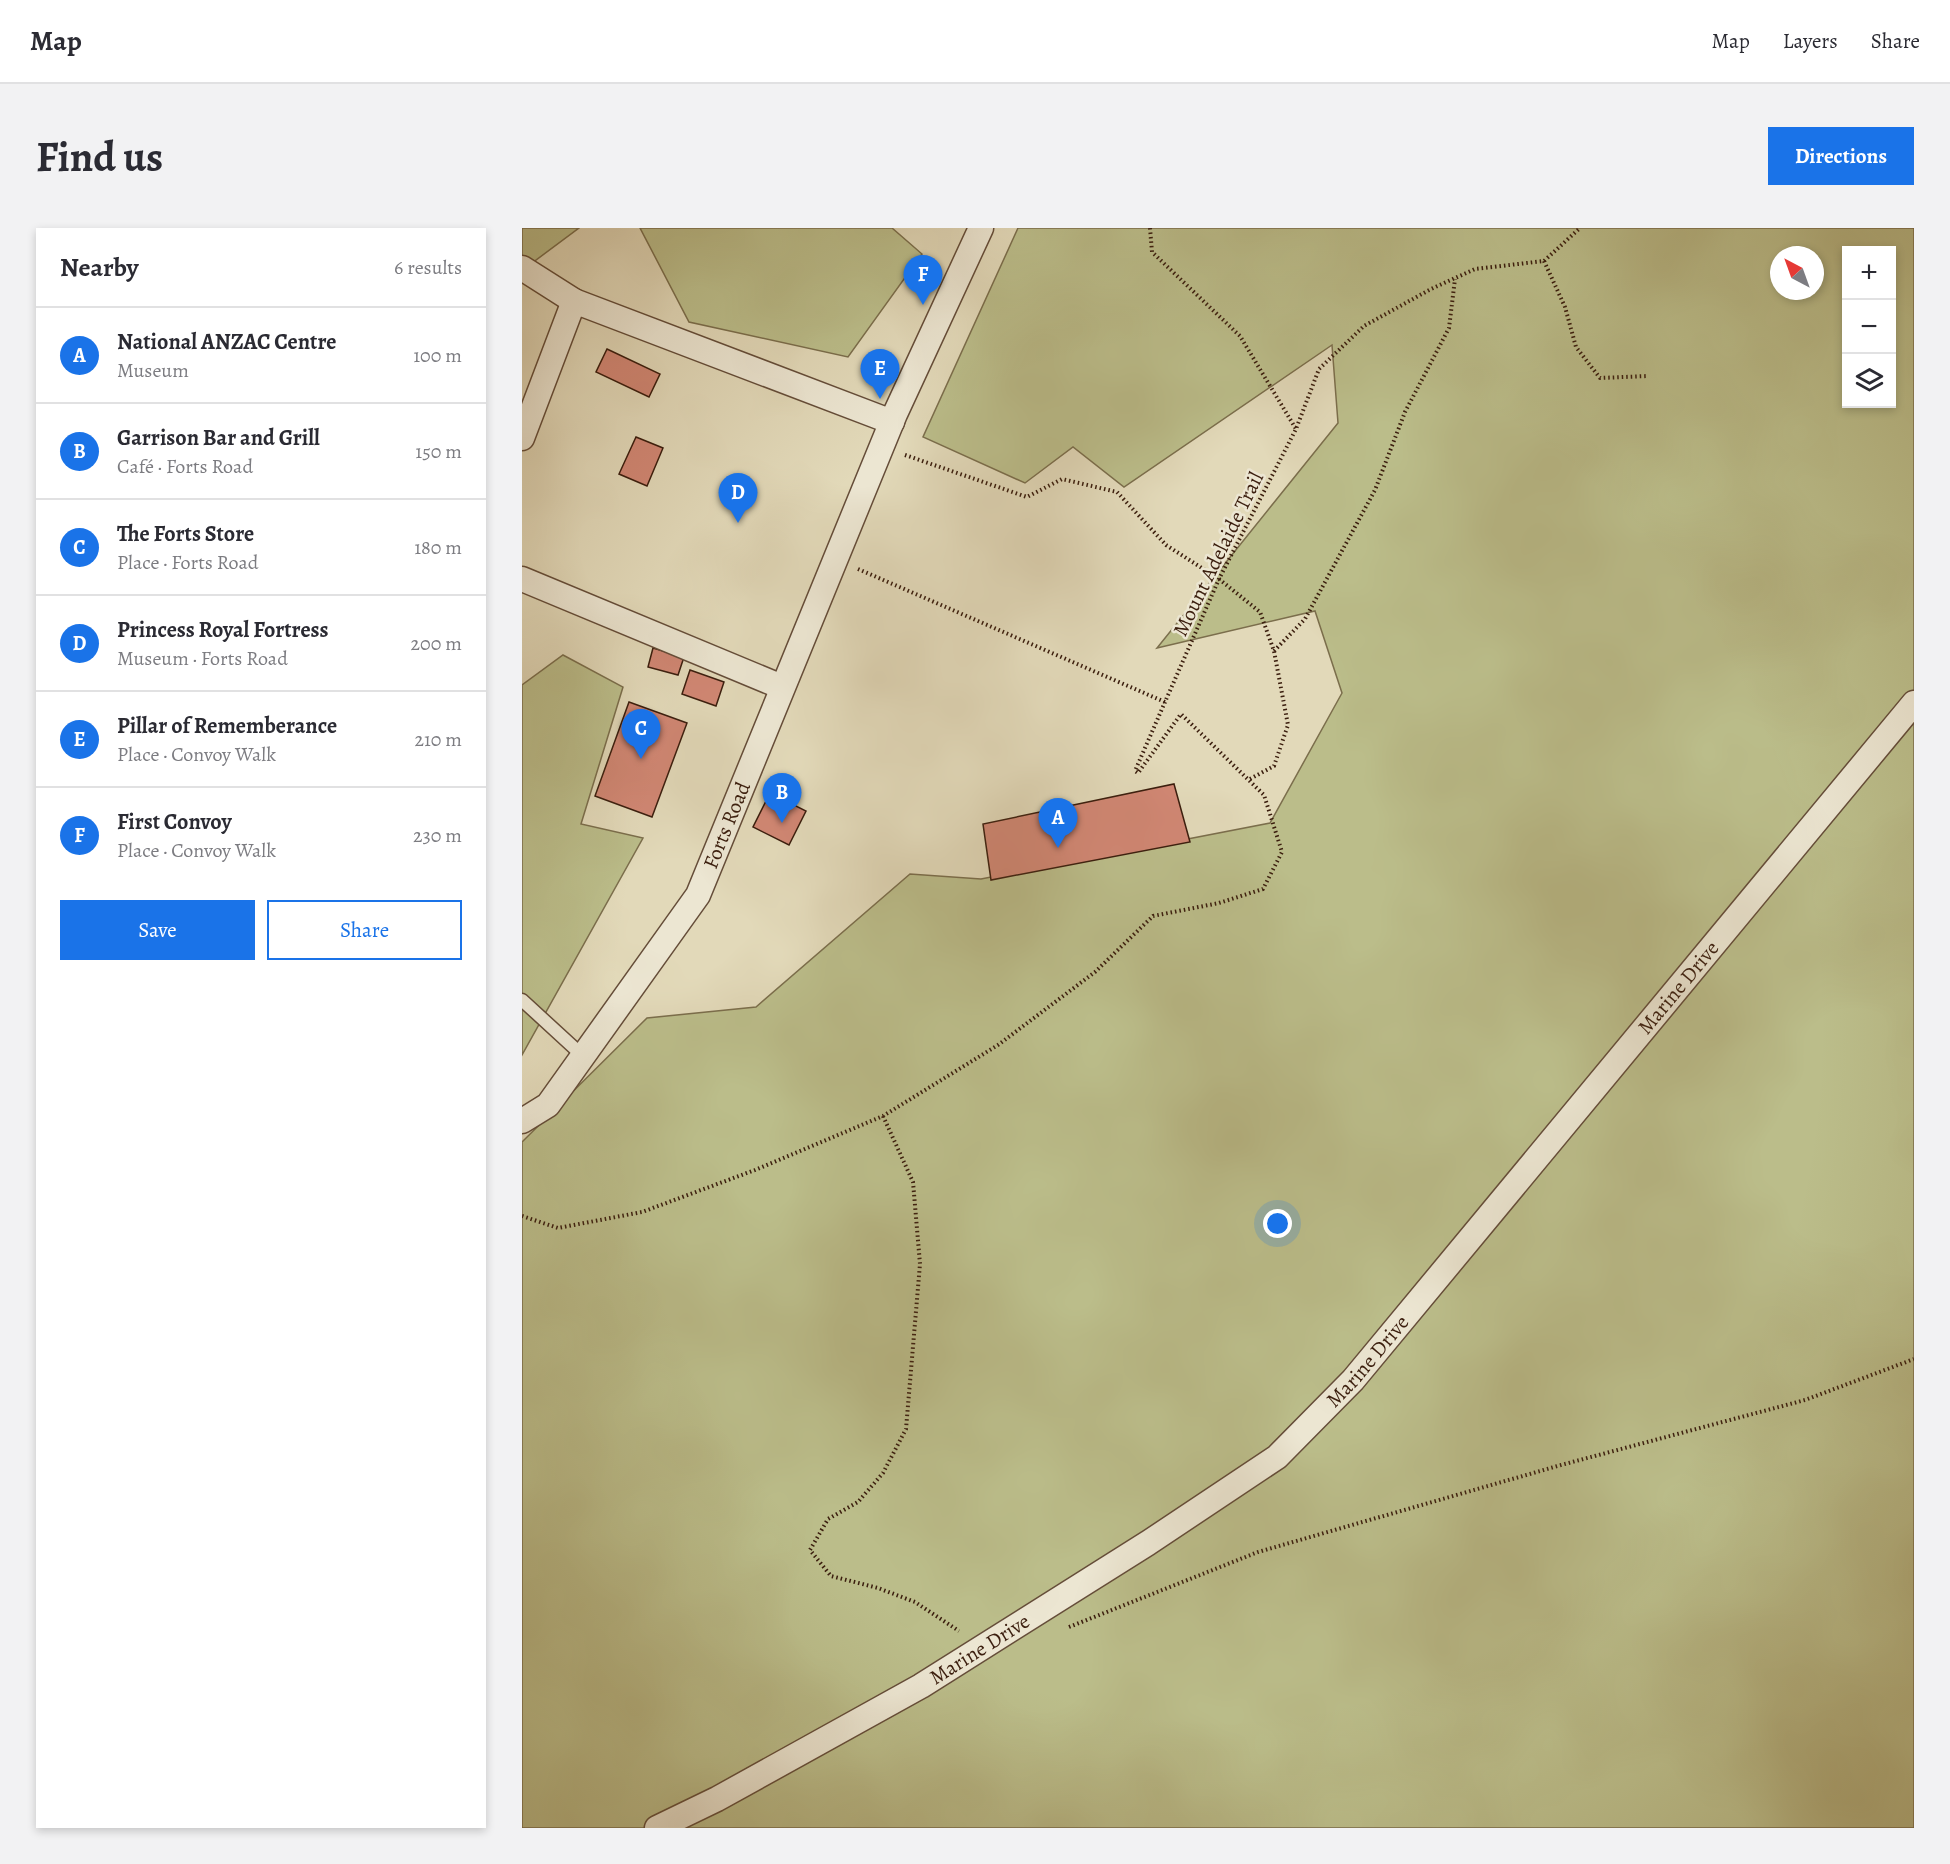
<!DOCTYPE html>
<meta charset="utf-8">
<style>
body{margin:0;font-family:Alegreya,serif;background:#f2f2f3;color:#2b2b33}
.controls{position:absolute;right:18px;top:18px;display:grid;overflow:hidden;border-radius:0px;box-shadow:0 3px 9px #0003}
.controls button{width:54px;height:54px;display:grid;place-items:center;padding:0;border:0;border-bottom:2px solid #e1e1e2;background:#fff;color:#2b2b33;font:30px sans-serif}
.compass{position:absolute;left:1248px;top:18px;width:54px;height:54px;border-radius:50%;background:#fff;box-shadow:0 3px 9px #0003;rotate:319deg}
.you{position:absolute;left:756px;top:996px;width:21px;height:21px;margin:-15px;border:4px solid #fff;border-radius:50%;background:#1a73e8;box-shadow:0 0 0 9px #1a73e833}
.badge{display:grid;place-items:center;width:39px;height:39px;border-radius:50%;background:#1a73e8;color:#fff;font-size:20px;font-weight:700}
.pin{position:absolute;translate:-50% -50px;filter:drop-shadow(0 2px 3px #0008)}
.pin::after{content:'';position:absolute;top:32px;width:21px;height:18px;background:inherit;clip-path:polygon(0 0,100% 0,50% 100%)}
.list{margin:0;padding:0;list-style:none}
h2{display:flex;justify-content:space-between;align-items:center;height:78px;margin:0;padding:0 24px;font-size:26px}
h2 small{font-size:20px;font-weight:400;color:#7c7c81}
.list li{display:grid;grid-template-columns:39px 1fr auto;gap:18px;align-items:center;box-sizing:border-box;height:96px;padding:0 24px;border-top:2px solid #e1e1e2}
.list b{display:block;font-size:22px;white-space:nowrap}
.list p{margin:0;font-size:20px;white-space:nowrap;color:#7c7c81}
.list em{font-size:20px;font-style:normal;color:#7c7c81}
.actions{display:flex;gap:12px;padding:18px 24px}
.actions a{flex:1;padding:14px 0;border:2px solid #1a73e8;border-radius:0px;text-align:center;font-size:21px;color:#1a73e8}
.actions .main{background:#1a73e8;color:#fff}
.icon{flex:none;width:33px;height:33px;fill:none;stroke:currentColor;stroke-width:2;stroke-linecap:round;stroke-linejoin:round}
.map{position:relative;flex:none;width:1392px;height:1600px;overflow:hidden;border-radius:0px}
header{display:flex;align-items:center;gap:36px;box-sizing:border-box;height:84px;padding:0 30px;background:#fff;border-bottom:2px solid #e1e1e2}
header strong{font-size:28px}
nav{display:flex;gap:33px;margin-inline-start:auto;font-size:21px}
.intro{display:flex;align-items:center;justify-content:space-between;box-sizing:border-box;height:144px;padding:0 36px}
h1{margin:0;font-size:42px}
.button{padding:15px 27px;border-radius:0px;background:#1a73e8;color:#fff;font-size:21px;font-weight:700}
main{display:flex;gap:36px;padding:0 36px}
aside{flex:1;background:#fff;border-radius:0px;box-shadow:0 3px 9px #0003}
.map>svg:first-child{display:block}
</style>
<header>
<strong>Map</strong>
<nav><a>Map</a><a>Layers</a><a>Share</a></nav>
</header>
<div class="intro"><h1>Find us</h1><a class="button">Directions</a></div>
<main>
<aside>
<h2>Nearby<small>6 results</small></h2>
<ul class="list">
<li><span class="badge">A</span><div><b>National ANZAC Centre</b><p>Museum</p></div><em>100 m</em></li>
<li><span class="badge">B</span><div><b>Garrison Bar and Grill</b><p>Café · Forts Road</p></div><em>150 m</em></li>
<li><span class="badge">C</span><div><b>The Forts Store</b><p>Place · Forts Road</p></div><em>180 m</em></li>
<li><span class="badge">D</span><div><b>Princess Royal Fortress</b><p>Museum · Forts Road</p></div><em>200 m</em></li>
<li><span class="badge">E</span><div><b>Pillar of Rememberance</b><p>Place · Convoy Walk</p></div><em>210 m</em></li>
<li><span class="badge">F</span><div><b>First Convoy</b><p>Place · Convoy Walk</p></div><em>230 m</em></li>
</ul>
<div class="actions"><a class="main">Save</a><a>Share</a></div>
</aside>
<div class="map">
<svg width="1392" height="1600" viewBox="0 0 1392 1600">
<rect width="100%" height="100%" fill="#e2d9b9"/>
<filter id="stains"><feTurbulence type="fractalNoise" baseFrequency=".00333" numOctaves="4"/><feColorMatrix values="0 0 0 0 .2 0 0 0 0 .09 0 0 0 0 .02 0 0 0 .5 -.17"/></filter>
<radialGradient id="worn" r=".72"><stop offset=".6" stop-color="#630" stop-opacity="0"/><stop offset="1" stop-color="#630" stop-opacity=".3"/></radialGradient>
<g fill="#bbbd8a" stroke="#7b6e4c" stroke-width="1.5" fill-rule="evenodd">
<path d="M0,0H57L6,38L0,33Z"/>
<path d="M118,0H370L400,26L326,129L167,94Z"/>
<path d="M496,0H1392V1600H0V914L125,790L234,779L388,646L459,651L748,595L820,465L793,383L635,420L816,195L810,117L602,259L551,219L503,255L401,209ZM1324,22H1370V176H1324ZM1257,27H1293V63H1257Z"/>
<path d="M41,427L101,459L59,596L121,610L0,827V457Z"/>
</g>
<g fill="#d18774" stroke="#3b1e0e" stroke-width="1.5">
<path d="M85,121L138,146L127,169L74,144Z"/>
<path d="M114,209L141,220L125,258L97,246Z"/>
<path d="M131,420L162,429L156,447L126,439Z"/>
<path d="M168,442L202,454L194,478L160,466Z"/>
<path d="M107,474L165,495L130,589L73,568Z"/>
<path d="M652,556L668,614L469,652L461,596Z"/>
<path d="M248,565L284,583L267,617L231,599Z"/>
</g>
<g fill="none" stroke-linecap="round" stroke-linejoin="round">
<g stroke="#654d39" stroke-width="15">
<path id="service" d="M0,772L61,828"/>
</g>
<g stroke="#654d39" stroke-width="27">
<g id="minor">
<path d="M0,40L52,73"/>
<path d="M0,210L52,73L370,194"/>
<path d="M0,351L260,459"/>
<path id="s1" d="M0,893L26,877L176,667L373,186L459,0"/>
<path id="s2" d="M135,1600L195,1571L399,1458L626,1315L755,1229L831,1152L1392,475"/>
</g>
</g>
<g stroke="#3b1e0e" stroke-width="4" stroke-dasharray="1.5 3" stroke-linecap="butt">
<path d="M628,0L630,24L718,108L774,201"/>
<path d="M1022,33L1043,79L1054,119L1078,150L1126,148"/>
<path d="M383,227L505,269L540,251L595,264L644,317L697,351L738,384L752,423L766,497L752,538L726,552"/>
<path d="M336,341L643,474L697,351L774,201L797,141L842,98L909,61L953,41L1022,33L1058,0"/>
<path d="M752,423L783,391L853,262L883,184L927,100L933,51"/>
<path d="M361,888L391,954L398,1036L384,1201L361,1245L336,1274L306,1291L288,1322L309,1348L356,1360L393,1374L437,1403"/>
<path d="M0,988L36,1000L120,984L233,942L361,888L476,817L573,744L631,688L697,675L741,661L760,624L742,567L659,486L616,545L613,543L643,474"/>
<path d="M547,1399L736,1324L1039,1237L1283,1172L1392,1131"/>
</g>
<use href="#service" stroke="#ece6d2" stroke-width="12"/>
<use href="#minor" stroke="#ece6d2" stroke-width="24"/>
</g>
<g text-anchor="middle" stroke-width="5" stroke-linejoin="round" paint-order="stroke">
<g font-size="21" fill="#3b1e0e" stroke="#ece6d2">
<text transform="translate(696 326) rotate(-64)" y="7">Mount Adelaide Trail</text>
<text dy="7" stroke="none"><textPath href="#s1" startOffset="364">Forts Road</textPath></text>
<text dy="7" stroke="none"><textPath href="#s2" startOffset="1341">Marine Drive</textPath></text>
<text dy="7" stroke="none"><textPath href="#s2" startOffset="855">Marine Drive</textPath></text>
<text dy="7" stroke="none"><textPath href="#s2" startOffset="369">Marine Drive</textPath></text>
</g>
</g>
<rect width="100%" height="100%" filter="url(#stains)"/>
<rect width="100%" height="100%" fill="url(#worn)"/>
</svg>
<div class="controls">
<button>+</button>
<button>−</button>
<button><svg class="icon" aria-label="layers" viewBox="0 0 24 24"><path d="M12 4l9 5-9 5-9-5zM3 14l9 5 9-5"/></svg></button>
</div>
<svg class="compass" viewBox="-18 -18 36 36"><path d="M0-13l5 13h-10z" fill="#e53935"/><path d="M0 13l5-13h-10z" fill="#7c7c81"/></svg>
<div class="you"></div>
<div class="pin badge" style="left:536px;top:620px">A</div>
<div class="pin badge" style="left:260px;top:595px">B</div>
<div class="pin badge" style="left:119px;top:531px">C</div>
<div class="pin badge" style="left:216px;top:295px">D</div>
<div class="pin badge" style="left:358px;top:171px">E</div>
<div class="pin badge" style="left:401px;top:77px">F</div>
</div>
</main>
